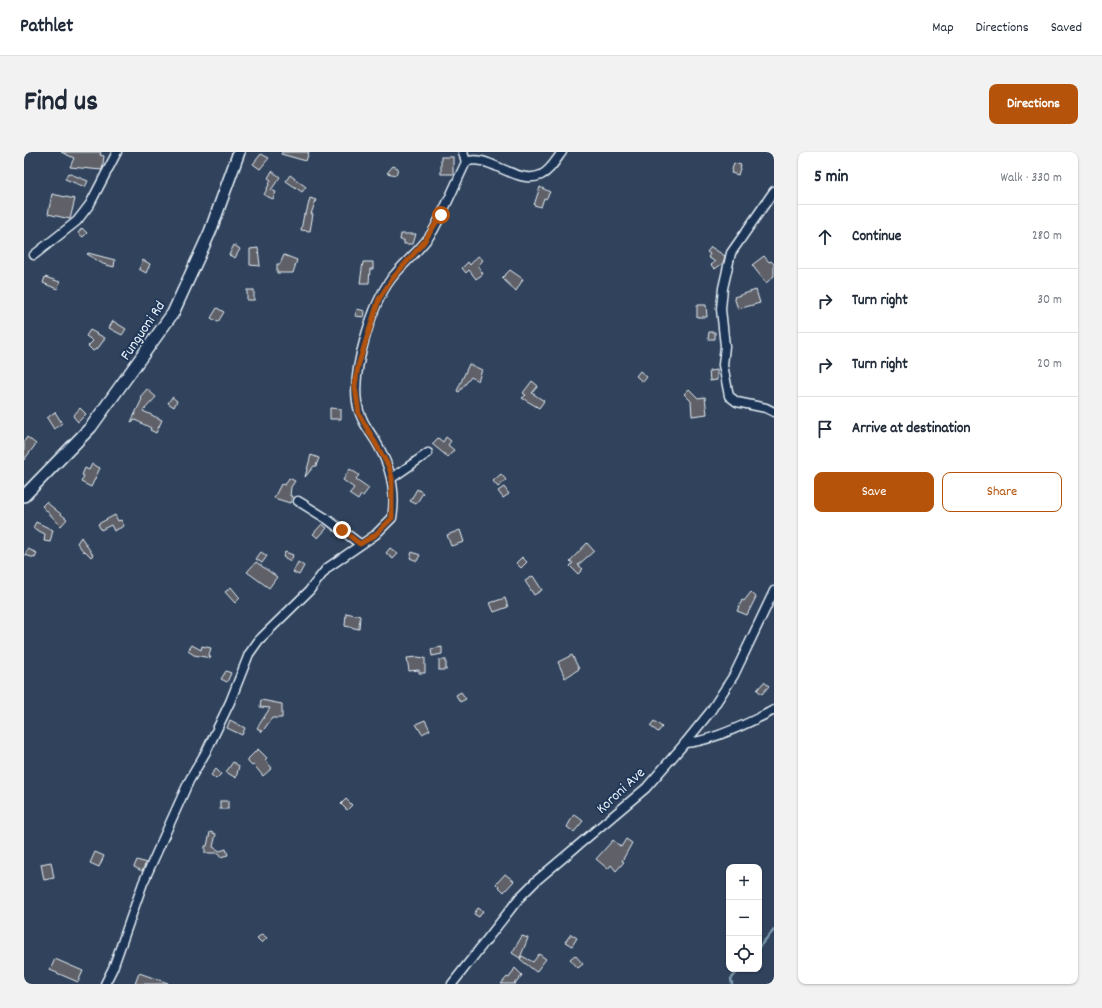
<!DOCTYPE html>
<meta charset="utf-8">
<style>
body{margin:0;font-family:Dekko,sans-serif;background:#f2f2f3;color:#1f2937}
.controls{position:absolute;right:12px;bottom:12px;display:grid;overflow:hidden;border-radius:8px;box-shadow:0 1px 3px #0004}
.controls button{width:36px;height:36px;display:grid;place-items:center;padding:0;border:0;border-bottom:1px solid #e0e1e3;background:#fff;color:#1f2937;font:20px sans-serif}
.stop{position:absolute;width:12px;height:12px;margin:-9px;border:3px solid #b45309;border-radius:50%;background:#fff}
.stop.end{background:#b45309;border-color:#fff;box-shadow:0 1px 4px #0008}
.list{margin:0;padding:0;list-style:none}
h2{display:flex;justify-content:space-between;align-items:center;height:52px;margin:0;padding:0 16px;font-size:17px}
h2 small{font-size:13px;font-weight:400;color:#747a83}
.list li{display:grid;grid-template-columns:26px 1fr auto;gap:12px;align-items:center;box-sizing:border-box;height:64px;padding:0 16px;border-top:1px solid #e0e1e3}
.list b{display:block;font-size:15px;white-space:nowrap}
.list em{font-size:13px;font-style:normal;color:#747a83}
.actions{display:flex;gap:8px;padding:12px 16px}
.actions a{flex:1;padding:9px 0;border:1px solid #b45309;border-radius:8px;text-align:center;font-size:14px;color:#b45309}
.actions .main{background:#b45309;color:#fff}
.icon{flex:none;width:22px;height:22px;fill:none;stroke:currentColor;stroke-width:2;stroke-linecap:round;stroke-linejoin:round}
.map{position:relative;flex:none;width:750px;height:832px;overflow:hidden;border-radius:8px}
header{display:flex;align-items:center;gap:24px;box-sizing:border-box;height:56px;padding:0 20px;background:#fff;border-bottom:1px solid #e0e1e3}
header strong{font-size:19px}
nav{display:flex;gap:22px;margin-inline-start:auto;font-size:14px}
.intro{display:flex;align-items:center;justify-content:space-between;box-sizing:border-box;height:96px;padding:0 24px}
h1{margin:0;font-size:28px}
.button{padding:10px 18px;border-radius:8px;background:#b45309;color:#fff;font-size:14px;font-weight:700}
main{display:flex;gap:24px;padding:0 24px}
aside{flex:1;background:#fff;border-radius:8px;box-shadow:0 1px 3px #0004}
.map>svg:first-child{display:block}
</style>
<header>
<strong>Pathlet</strong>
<nav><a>Map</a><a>Directions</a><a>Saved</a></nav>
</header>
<div class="intro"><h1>Find us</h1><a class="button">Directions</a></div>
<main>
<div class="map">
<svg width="750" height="832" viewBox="0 0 750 832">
<rect width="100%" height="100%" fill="#30425c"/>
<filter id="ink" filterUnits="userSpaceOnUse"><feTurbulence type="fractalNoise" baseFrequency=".025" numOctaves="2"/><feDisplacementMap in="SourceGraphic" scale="8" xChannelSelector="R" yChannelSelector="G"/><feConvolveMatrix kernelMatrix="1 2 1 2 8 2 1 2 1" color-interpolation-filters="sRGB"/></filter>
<g filter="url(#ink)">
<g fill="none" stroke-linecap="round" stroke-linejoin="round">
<g stroke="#819fb1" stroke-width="2.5">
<path d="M735,795L750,778"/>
<path d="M708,832L707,827L716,817"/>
</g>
</g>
<g fill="#5e6168" stroke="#e8f1f8">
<path d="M37,0H77L76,3L80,4L78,18L46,15L50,6Z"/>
<path d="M258,0H285L282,9L257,2Z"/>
<path d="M237,2L245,6L236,17L229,12Z"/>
<rect x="417" y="5" width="12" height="17"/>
<path d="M710,11L717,13L714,23L707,21Z"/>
<path d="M369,14L374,16L372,23L363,21Z"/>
<path d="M248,19L256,25L247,38L252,40L249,47L240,43L247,28L244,26Z"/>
<path d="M44,21L64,29L61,35L41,27Z"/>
<path d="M266,23L282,35L278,40L262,29Z"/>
<path d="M516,35L526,40L522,47L520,46L517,55L510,53Z"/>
<path d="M28,42L51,47L46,67L24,62Z"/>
<path d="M286,46L292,48L287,62H289L286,79L277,78L280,62H282Z"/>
<path d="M58,76L63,81L59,85L54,81Z"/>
<path d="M377,82H392L389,92H380V88H376Z"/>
<path d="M210,93L216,97L211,106L205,103Z"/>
<path d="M687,95L701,104L699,111L691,117L687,113L691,110L684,105L686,102L683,100Z"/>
<path d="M234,96L236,114L226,113V97Z"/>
<path d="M64,101L91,108L90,115L79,112L63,102Z"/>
<path d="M260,103L273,108L269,121H253V112H256Z"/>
<path d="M454,104L459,108L454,114L459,122L452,127L445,118L442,121L438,116L444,110L446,113Z"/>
<path d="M740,104L745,110L747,109L750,112V124L742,131L728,113Z"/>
<path d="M119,108L126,112L122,121L115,117Z"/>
<path d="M339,110H349V117H346L345,131H336Z"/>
<path d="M486,118L499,127L492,139L478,126Z"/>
<path d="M21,125L36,130L33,137L19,131Z"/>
<rect x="223" y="138" width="7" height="10"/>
<path d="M732,138L736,151L714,157L710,145Z"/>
<path d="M673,153H682L683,165H673Z"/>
<path d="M193,156L200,160L194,170L187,166Z"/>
<path d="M333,157L341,159L340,165L331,164Z"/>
<path d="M89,169L102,177L98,183L85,176Z"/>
<path d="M66,178L81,186L75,195L69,199L64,194L69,189L62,184Z"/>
<path d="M685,180H691V187H684Z"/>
<path d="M445,212L458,218L454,229L447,225L435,240L433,239Z"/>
<path d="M693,218V228L686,229L685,219Z"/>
<path d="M616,219L623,225L619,230L612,224Z"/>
<path d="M508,229L514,234L508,241L520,249L515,256L498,246L502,243L499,241Z"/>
<path d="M123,237L132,245L119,259L138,268L132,281L126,278L127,276L111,268L107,270L118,247L116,245Z"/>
<path d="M665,237L674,246L681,245L683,262L668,264L667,249L660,242Z"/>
<path d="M148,245L153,249L150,255L144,251Z"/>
<path d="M56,256L62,262L54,270L49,264Z"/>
<path d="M306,256L317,257V267H306Z"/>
<path d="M31,260L38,271L30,277L23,266Z"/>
<path d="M3,285L12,292L0,308V290Z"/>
<path d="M422,285L427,289L424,293L430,298L424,305L408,292L414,286L419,290Z"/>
<path d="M287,303L295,306L292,314H290L281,325Z"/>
<path d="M68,312L76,316L67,335L57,330L60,324L58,323L61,316L65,318Z"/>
<path d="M326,317L335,323L332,327L345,336L339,344L337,343L334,348L325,342L330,336L319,328Z"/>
<path d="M477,322L482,328L474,335L469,329Z"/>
<path d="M265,326L271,329L267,335L266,344H268L266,351L250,346L257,332L261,333Z"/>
<path d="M480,335L485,342L479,346L474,339Z"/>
<path d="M393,337L399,341L392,352L386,349Z"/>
<path d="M22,350L43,367L37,374L18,354Z"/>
<path d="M91,363L94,369L97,368L100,374L90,379L87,373L77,378L74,372Z"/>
<path d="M12,370L29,378L26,390L20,389L21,382L9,376Z"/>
<path d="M298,372L303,376L294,386L289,382Z"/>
<path d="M436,378L440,390L427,394L423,383Z"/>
<path d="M57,385L69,403L67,405L61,399L60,400L53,391Z"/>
<path d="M563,391L570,399L554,413L559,417L554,422L546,414L549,411L546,409Z"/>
<path d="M366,396L374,402L369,407L362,401Z"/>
<path d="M4,397L13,401L11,406L1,403Z"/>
<path d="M237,400L243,404L238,411L232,407Z"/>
<path d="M261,400L269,403L267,409L259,405Z"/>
<path d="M388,400L396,403L393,409L386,406Z"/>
<path d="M498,405L503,410L497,416L492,411Z"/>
<path d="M232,410L253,425L245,436L223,420Z"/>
<path d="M274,410L280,414L275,423L269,420Z"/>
<path d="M509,424L518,438L510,443L501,429Z"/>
<path d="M207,435L216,446L211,451L201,440Z"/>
<path d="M727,440L732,445L723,463L713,459L718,448L720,449Z"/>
<path d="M481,446L484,455L470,460L466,451Z"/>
<path d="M322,461L336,464L335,477L321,474Z"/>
<path d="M168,493L177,498L178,494L187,496L185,503L187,506L170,503L164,499Z"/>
<path d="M418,495V502L408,504L407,497Z"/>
<path d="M548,503L555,517L541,526L534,510Z"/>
<path d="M393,505L401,506V521H395V518L385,519L383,506Z"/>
<rect x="415" y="508" width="7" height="10"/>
<path d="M202,519L207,521L203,530L197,527Z"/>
<path d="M740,530L745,534L738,542L733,538Z"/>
<path d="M437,540L442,547L436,550L432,543Z"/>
<path d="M237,548L258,552V566H248L238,580L233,576L246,556L236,555Z"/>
<path d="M206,568L221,576L218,583L203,576Z"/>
<path d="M401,568L406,578L398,582L392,572Z"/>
<path d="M630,569L638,575L634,580L626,574Z"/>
<path d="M234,597L243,606L241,608L248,616L239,624L230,613L228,614L224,610V607Z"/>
<path d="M209,610L215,614L212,626L202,620Z"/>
<path d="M192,617L197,622L192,627L187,623Z"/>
<path d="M322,647L328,653L323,658L317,652Z"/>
<rect x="196" y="649" width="8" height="8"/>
<path d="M550,662L559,669L550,680L543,675Z"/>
<path d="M186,680L192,682L189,695L196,699L202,697L204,703L196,705L195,701H181V694H183Z"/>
<path d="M602,687L608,691L598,709L600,710L592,719L587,713L584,717L572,707L589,688L597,695Z"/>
<path d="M71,700L80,704L75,715L66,711Z"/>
<path d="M113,708L122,711L118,719L110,715Z"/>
<path d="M27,710L30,726L20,728L17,712Z"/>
<path d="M481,722L490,729L480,740L472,732Z"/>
<path d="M454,756L459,759L455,765L450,762Z"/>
<path d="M238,782L243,786L238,791L233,786Z"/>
<path d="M547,782L553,786L548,794L541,790Z"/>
<path d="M498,784L504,786L496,806L488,801Z"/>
<path d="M515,802L522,807L512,820L496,807L498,804L509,810Z"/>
<path d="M551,803L559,812L554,816L546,807Z"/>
<path d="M31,807L59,819L54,830L26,818Z"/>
<path d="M491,816L498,823L493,830H490L492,832H477L483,825L485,826Z"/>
<path d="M115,821L144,831V832H111Z"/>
</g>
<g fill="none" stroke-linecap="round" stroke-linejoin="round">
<g stroke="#e8f1f8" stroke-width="11">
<g id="street">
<path d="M439,0L442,10"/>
<path d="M750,39L707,101L699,136L697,157L701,194L699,213L705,244L713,250L742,256L750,260"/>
<path d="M10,103L53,69L66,52L93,0"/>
<path d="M368,326L404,301"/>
<path d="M274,349L303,367L336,392"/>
<path d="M661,591C687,590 727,570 750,558"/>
<path d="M81,832L89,816L119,731L165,629L183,598L206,550L225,502L235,488L285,439L303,416L351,383L368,366C373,338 365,311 351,288C343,276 335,265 333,250C328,218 348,152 367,127C380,110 398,97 409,79C421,57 431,33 442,10C462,0 493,34 517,23C526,19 532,8 538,0"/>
<path d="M428,832L496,745L513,728L622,636L661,591L686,560L710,523L750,439"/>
</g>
</g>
<g stroke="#e8f1f8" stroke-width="14">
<path id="secondary" d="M0,344L67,275L149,161L186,80L215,0"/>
</g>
<use href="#street" stroke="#1d3557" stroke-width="8"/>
<use href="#secondary" stroke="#1d3557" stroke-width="11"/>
</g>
</g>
<g fill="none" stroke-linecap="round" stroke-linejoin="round" filter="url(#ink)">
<path stroke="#b45309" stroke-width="5" d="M318,378L336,392L351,383L368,366V326L365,315L335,262L331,234L334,214L355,147L368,127L400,90L417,63"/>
</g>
<g text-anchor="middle" stroke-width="3.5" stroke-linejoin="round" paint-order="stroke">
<g font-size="15" fill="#e8f1f8" stroke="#1d3557">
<text transform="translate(118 178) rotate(-56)" y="5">Funguoni Rd</text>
<text transform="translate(596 638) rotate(-43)" y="5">Koroni Ave</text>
</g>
</g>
</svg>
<div class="controls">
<button>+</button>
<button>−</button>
<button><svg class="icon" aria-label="locate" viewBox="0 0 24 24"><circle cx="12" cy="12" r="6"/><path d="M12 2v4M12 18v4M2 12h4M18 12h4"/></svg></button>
</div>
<div class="stop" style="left:417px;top:63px"></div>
<div class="stop end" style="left:318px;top:378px"></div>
</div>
<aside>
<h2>5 min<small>Walk · 330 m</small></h2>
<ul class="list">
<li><svg class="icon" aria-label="ahead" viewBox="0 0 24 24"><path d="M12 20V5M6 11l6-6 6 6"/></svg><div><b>Continue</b></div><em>280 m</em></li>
<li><svg class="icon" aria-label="right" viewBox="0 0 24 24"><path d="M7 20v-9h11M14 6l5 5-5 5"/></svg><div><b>Turn right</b></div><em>30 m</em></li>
<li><svg class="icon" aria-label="right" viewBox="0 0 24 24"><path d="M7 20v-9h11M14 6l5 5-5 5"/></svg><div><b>Turn right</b></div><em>20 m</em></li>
<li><svg class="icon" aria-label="arrive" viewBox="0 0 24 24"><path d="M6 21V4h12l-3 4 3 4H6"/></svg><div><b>Arrive at destination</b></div></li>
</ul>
<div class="actions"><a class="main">Save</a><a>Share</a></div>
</aside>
</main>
